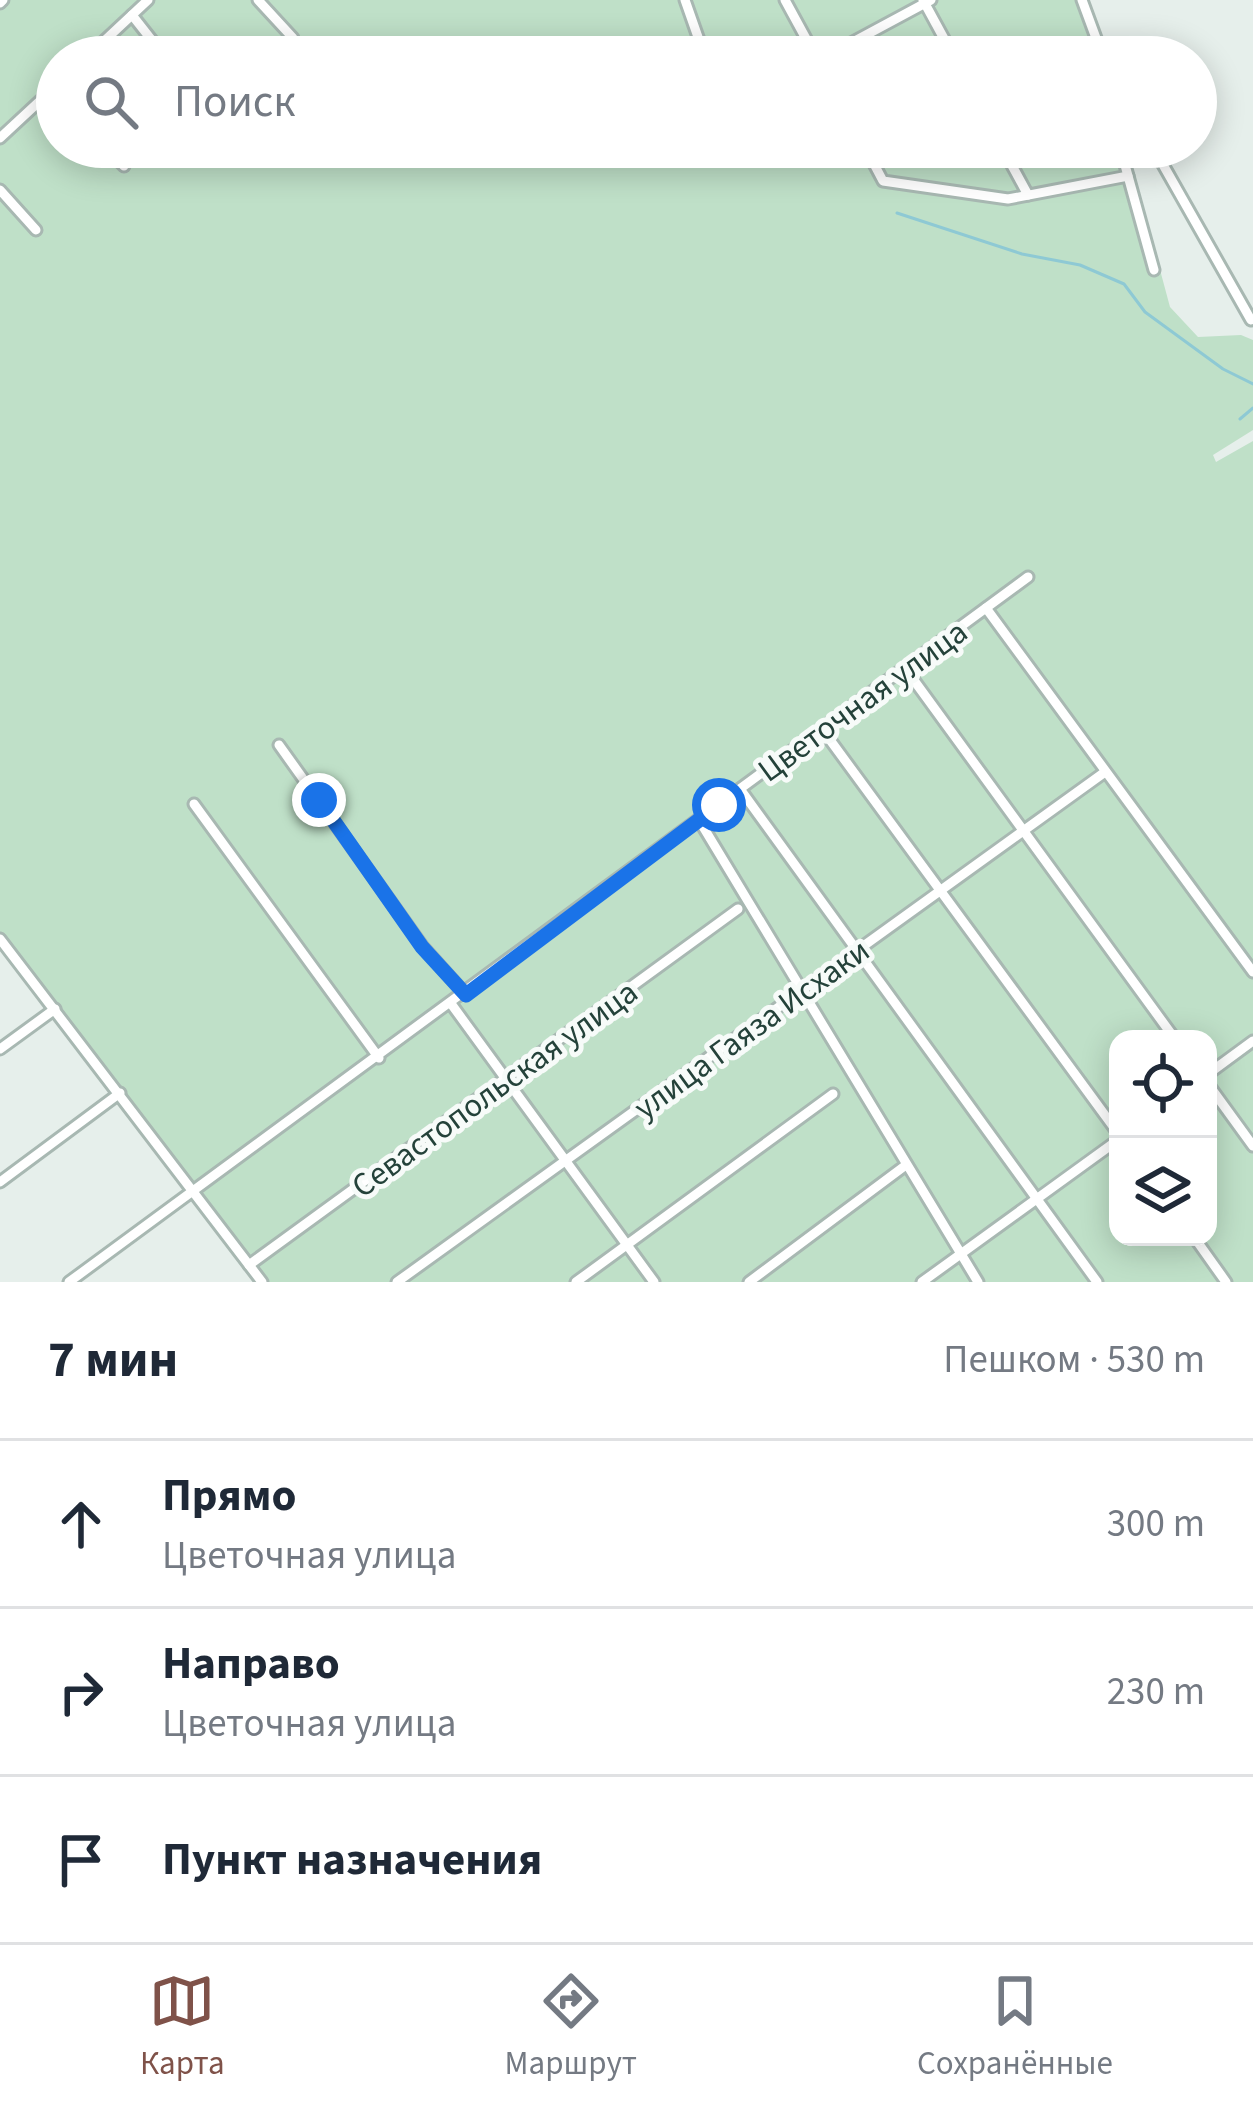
<!DOCTYPE html>
<html lang="ru">
<meta charset="utf-8">
<style>
body{margin:0;font-family:"Source Sans 3",sans-serif;background:#f2f2f3;color:#1f2937}
.controls{position:absolute;right:36px;bottom:36px;display:grid;overflow:hidden;border-radius:24px;box-shadow:0 6px 30px #0003}
.controls button{width:108px;height:108px;display:grid;place-items:center;padding:0;border:0;border-bottom:3px solid #e0e1e3;background:#fff;color:#1f2937;font:60px sans-serif}
.stop{position:absolute;width:36px;height:36px;margin:-27px;border:9px solid #1a73e8;border-radius:50%;background:#fff}
.stop.end{background:#1a73e8;border-color:#fff;box-shadow:0 3px 12px #0008}
.list{margin:0;padding:0;list-style:none}
h2{display:flex;justify-content:space-between;align-items:center;height:156px;margin:0;padding:0 48px;font-size:51px}
h2 small{font-size:39px;font-weight:400;color:#747a83}
.list li{display:grid;grid-template-columns:78px 1fr auto;gap:36px;align-items:center;box-sizing:border-box;height:168px;padding:0 48px;border-top:3px solid #e0e1e3}
.list b{display:block;font-size:45px;white-space:nowrap}
.list p{margin:0;font-size:39px;white-space:nowrap;color:#747a83}
.list em{font-size:39px;font-style:normal;color:#747a83}
.icon{flex:none;width:66px;height:66px;fill:none;stroke:currentColor;stroke-width:2;stroke-linecap:round;stroke-linejoin:round}
.map{position:relative;flex:none;width:1253px;height:1282px;overflow:hidden}
.search{position:absolute;background:#fff;box-shadow:0 6px 30px #0003;left:36px;right:36px;top:36px;height:132px;display:flex;align-items:center;gap:30px;box-sizing:border-box;padding:0 42px;border-radius:66px;color:#747a83;font-size:45px}
.sheet{height:660px;background:#fff}
nav{display:flex;justify-content:space-around;align-items:center;box-sizing:border-box;height:168px;border-top:3px solid #e0e1e3;background:#fff;font-size:33px;color:#747a83}
nav a{display:grid;justify-items:center;gap:6px}
nav .on{color:#7f5249}
.map>svg:first-child{display:block}
</style>
<div class="map">
<svg width="1253" height="1282" viewBox="0 0 1253 1282">
<rect width="100%" height="100%" fill="#e6efeb"/>
<path fill="#bfe0c8" fill-rule="evenodd" d="M0,0H1086L1103,57H57V147H1127L1170,307L1198,337L1241,335L1253,340V430L1213,455L1216,462L1253,441V1282H266L0,939ZM1118,1039H1208V1237H1118Z"/>
<g fill="none" stroke-linecap="round" stroke-linejoin="round">
<g stroke="#8ec9d4" stroke-width="3">
<path d="M897,213L1022,254L1080,265L1124,284L1145,312L1223,369L1253,384"/>
<path d="M1240,419L1253,408"/>
</g>
<g stroke="#a8b8b2" stroke-width="15">
<g id="minor">
<path d="M258,0L293,38"/>
<path d="M685,0L705,57"/>
<path d="M785,0L816,57"/>
<path d="M923,0L954,57"/>
<path d="M1082,0L1103,57"/>
<path d="M0,3L3,0"/>
<path d="M132,15L165,57"/>
<path d="M87,57L148,0"/>
<path d="M825,57L931,0"/>
<path d="M0,138L57,85"/>
<path d="M105,147L124,166"/>
<path d="M865,147L883,181L1008,199L1128,176"/>
<path d="M1002,147L1028,195"/>
<path d="M1120,147L1154,270"/>
<path d="M1153,147L1251,320"/>
<path d="M0,190L36,230"/>
<path d="M986,608L1253,972"/>
<path d="M905,668L1175,1039"/>
<path d="M822,729L1118,1133"/>
<path d="M279,745L423,947L466,995"/>
<path d="M740,789L1097,1282"/>
<path d="M194,804L379,1058"/>
<path d="M699,820L978,1282"/>
<path d="M0,939L262,1282"/>
<path d="M452,1005L654,1282"/>
<path d="M0,1049L55,1009"/>
<path d="M1208,1074L1253,1041"/>
<path d="M1208,1084L1253,1146"/>
<path d="M0,1182L120,1093"/>
<path d="M1194,1237L1226,1282"/>
<path d="M249,1265L738,909"/>
<path d="M69,1282L1028,577"/>
<path d="M397,1282L1105,772"/>
<path d="M576,1282L833,1094"/>
<path d="M749,1282L906,1165"/>
<path d="M922,1282L1118,1140"/>
</g>
</g>
<use href="#minor" stroke="#fff" stroke-width="9"/>
</g>
<g fill="none" stroke-linecap="round" stroke-linejoin="round">
<path stroke="#1a73e8" stroke-width="15" d="M319,800L422,947L466,995L719,805"/>
</g>
<g text-anchor="middle" stroke-width="10" stroke-linejoin="round" paint-order="stroke">
<g font-size="33" fill="#24423a" stroke="#f7fbf9">
<text transform="translate(862 700) rotate(-36)" y="12">Цветочная улица</text>
<text transform="translate(751 1028) rotate(-36)" y="12">улица Гаяза Исхаки</text>
<text transform="translate(494 1088) rotate(-36)" y="12">Севастопольская улица</text>
</g>
</g>
</svg>
<div class="controls">
<button><svg class="icon" aria-label="locate" viewBox="0 0 24 24"><circle cx="12" cy="12" r="6"/><path d="M12 2v4M12 18v4M2 12h4M18 12h4"/></svg></button>
<button><svg class="icon" aria-label="layers" viewBox="0 0 24 24"><path d="M12 4l9 5-9 5-9-5zM3 14l9 5 9-5"/></svg></button>
</div>
<div class="stop" style="left:719px;top:805px"></div>
<div class="stop end" style="left:319px;top:800px"></div>
<div class="search"><svg class="icon" aria-label="search" viewBox="0 0 24 24"><circle cx="10" cy="10" r="6"/><path d="M15 15l6 6"/></svg>Поиск</div>
</div>
<section class="sheet">
<h2>7 мин<small>Пешком · 530 m</small></h2>
<ul class="list">
<li><svg class="icon" aria-label="ahead" viewBox="0 0 24 24"><path d="M12 20V5M6 11l6-6 6 6"/></svg><div><b>Прямо</b><p>Цветочная улица</p></div><em>300 m</em></li>
<li><svg class="icon" aria-label="right" viewBox="0 0 24 24"><path d="M7 20v-9h11M14 6l5 5-5 5"/></svg><div><b>Направо</b><p>Цветочная улица</p></div><em>230 m</em></li>
<li><svg class="icon" aria-label="arrive" viewBox="0 0 24 24"><path d="M6 21V4h12l-3 4 3 4H6"/></svg><div><b>Пункт назначения</b></div></li>
</ul>
</section>
<nav>
<a class="on"><svg class="icon" aria-label="map" viewBox="0 0 24 24"><path d="M3 6l6-2 6 2 6-2v14l-6 2-6-2-6 2zM9 4v14M15 6v14"/></svg>Карта</a>
<a><svg class="icon" aria-label="directions" viewBox="0 0 24 24"><path d="M12 3l9 9-9 9-9-9zM9 14v-3h6M13 9l2 2-2 2"/></svg>Маршрут</a>
<a><svg class="icon" aria-label="saved" viewBox="0 0 24 24"><path d="M7 4h10v16l-5-4-5 4z"/></svg>Сохранённые</a>
</nav>
